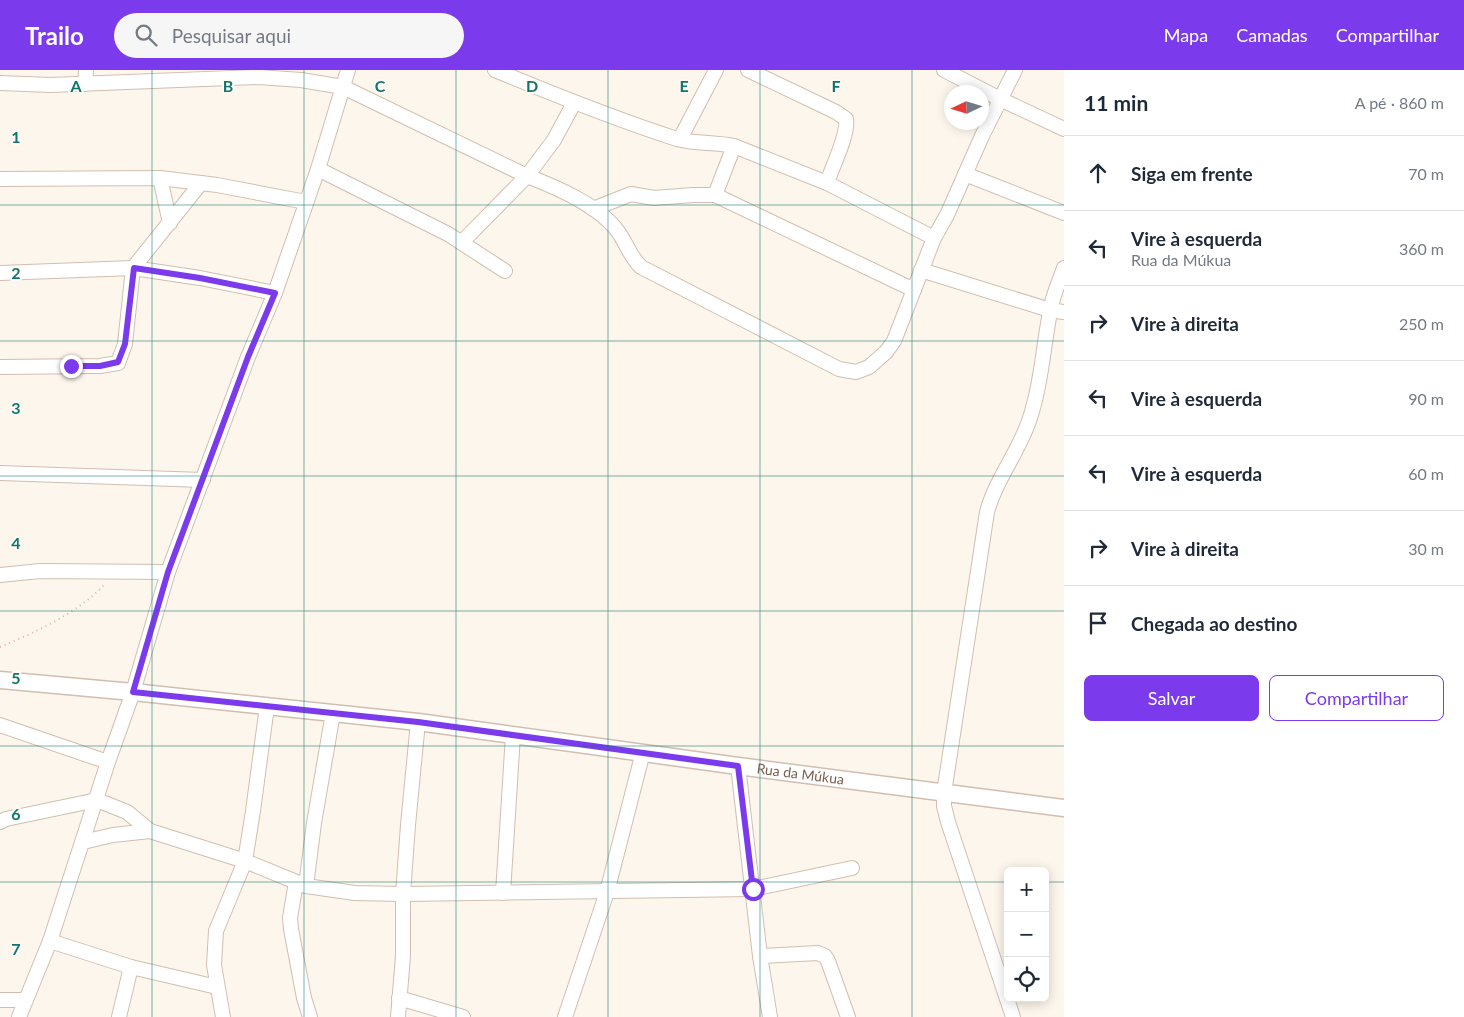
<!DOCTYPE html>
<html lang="pt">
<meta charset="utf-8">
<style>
body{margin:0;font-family:Lato,sans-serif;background:#f6f6f7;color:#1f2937}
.controls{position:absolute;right:15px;bottom:15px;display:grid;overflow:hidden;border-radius:8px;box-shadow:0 2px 12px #0003}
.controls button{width:45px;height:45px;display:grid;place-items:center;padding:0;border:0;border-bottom:1px solid #e0e1e3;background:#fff;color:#1f2937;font:25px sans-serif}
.compass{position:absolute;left:944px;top:15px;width:45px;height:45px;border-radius:50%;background:#fff;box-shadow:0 2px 12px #0003;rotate:266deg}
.stop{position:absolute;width:15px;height:15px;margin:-11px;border:4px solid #7c3aed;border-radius:50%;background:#fff}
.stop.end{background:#7c3aed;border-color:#fff;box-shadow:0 1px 5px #0008}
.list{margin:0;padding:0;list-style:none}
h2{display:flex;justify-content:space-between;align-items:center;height:65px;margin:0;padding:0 20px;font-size:21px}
h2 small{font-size:16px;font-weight:400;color:#747a83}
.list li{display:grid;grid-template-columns:32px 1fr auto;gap:15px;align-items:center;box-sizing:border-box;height:75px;padding:0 20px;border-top:1px solid #e0e1e3}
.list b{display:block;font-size:19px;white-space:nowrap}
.list p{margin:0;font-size:16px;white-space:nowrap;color:#747a83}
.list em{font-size:16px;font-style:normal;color:#747a83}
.actions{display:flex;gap:10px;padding:15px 20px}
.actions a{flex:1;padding:11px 0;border:1px solid #7c3aed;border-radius:8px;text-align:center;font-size:18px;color:#7c3aed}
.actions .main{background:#7c3aed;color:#fff}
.icon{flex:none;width:28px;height:28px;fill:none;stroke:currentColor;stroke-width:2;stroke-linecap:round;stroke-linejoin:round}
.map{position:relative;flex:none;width:1064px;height:947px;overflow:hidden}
header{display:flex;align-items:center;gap:30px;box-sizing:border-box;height:70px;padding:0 25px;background:#7c3aed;color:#fff}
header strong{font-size:24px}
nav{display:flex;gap:28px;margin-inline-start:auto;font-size:18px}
.search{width:350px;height:45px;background:#f6f6f7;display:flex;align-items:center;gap:12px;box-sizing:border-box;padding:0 18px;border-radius:28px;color:#747a83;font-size:19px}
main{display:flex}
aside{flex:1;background:#fff}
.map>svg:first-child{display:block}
</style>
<header>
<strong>Trailo</strong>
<div class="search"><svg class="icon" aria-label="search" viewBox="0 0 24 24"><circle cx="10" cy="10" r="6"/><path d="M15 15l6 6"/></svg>Pesquisar aqui</div>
<nav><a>Mapa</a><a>Camadas</a><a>Compartilhar</a></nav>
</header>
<main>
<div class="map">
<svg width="1064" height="947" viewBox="0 0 1064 947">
<rect width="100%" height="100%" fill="#fdf6ec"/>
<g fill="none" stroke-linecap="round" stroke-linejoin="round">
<g stroke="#d1beb0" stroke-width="16">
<g id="minor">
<path d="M495,0C555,25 615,49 677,69C695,74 716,72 734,76L827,113L934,168"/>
<path d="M748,0L836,42L846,49C849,64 832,97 827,113"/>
<path d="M944,0L1000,29L1064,59"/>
<path d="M0,13L50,15L259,7L301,10L343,17L527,106C556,117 596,134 616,159C626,171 629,186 641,197L839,299L856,302L869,297L886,282L894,271L934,168L947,145L982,66L1015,0"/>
<path d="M85,14L86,0"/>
<path d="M680,69L716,0"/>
<path d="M318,99L448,164L505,201"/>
<path d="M965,104L1064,143"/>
<path d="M160,108L170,153"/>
<path d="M0,109L160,108L217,115L306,132"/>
<path d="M715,125L734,76"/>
<path d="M593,139L631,124L654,128L693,125H715L914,220"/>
<path d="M462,172L527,106L554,70L574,33"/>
<path d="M921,200L1050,240L1064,242"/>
<path d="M0,203L133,198L200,208L275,223"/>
<path d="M0,297L100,296L118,293L125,274L133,198L201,113"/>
<path d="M0,403L203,410"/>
<path d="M0,505L40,501L168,502"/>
<path d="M0,655L108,692"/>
<path d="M738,696L760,886L770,947"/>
<path d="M0,752L6,749L97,730L127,742L150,761L245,791L306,816L355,823L403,824L753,819L852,798"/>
<path d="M83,772L113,765L150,761"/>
<path d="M296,812L290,848L291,859L304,928L310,947"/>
<path d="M306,816L314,753L333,643"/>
<path d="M503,823L513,665"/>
<path d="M50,871L131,897L217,917"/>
<path d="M760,886L818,883L825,886L828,891L848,947"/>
<path d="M399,928L463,947"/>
<path d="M0,930H25"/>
<path d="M19,947L50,871L108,692L133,622L168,502L248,287L275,223L318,99L348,0"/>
<path d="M119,947L131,897"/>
<path d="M223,947L214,895L216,861L245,791L253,741L267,636"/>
<path d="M398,947L403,886V824L408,755L418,652"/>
<path d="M565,947L607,822L643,682"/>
<path d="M1013,947L948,752L944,736V723L987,442C996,409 1018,383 1029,351C1041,316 1043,279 1050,242C1052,227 1059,212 1064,198"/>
</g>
</g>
<g stroke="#d1beb0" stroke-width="19">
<g id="tertiary">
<path id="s1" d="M0,610L133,622L418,652L738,696L1064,738"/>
</g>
</g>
<path stroke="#d9b8a5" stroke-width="2" stroke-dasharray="1 4" stroke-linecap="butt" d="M0,577C38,561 78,543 106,513"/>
<use href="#minor" stroke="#fff" stroke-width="14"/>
<use href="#tertiary" stroke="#fff" stroke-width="16"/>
</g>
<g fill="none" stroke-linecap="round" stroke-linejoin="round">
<path stroke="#7c3aed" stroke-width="6" d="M71,296H100L118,292L125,274L134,198L200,208L275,223L248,287L168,502L133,622L418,652L738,696L753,819"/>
</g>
<path fill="none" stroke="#0f766e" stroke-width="1" stroke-opacity="0.55" d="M152,0V947M304,0V947M456,0V947M608,0V947M760,0V947M912,0V947M0,135H1064M0,271H1064M0,406H1064M0,541H1064M0,676H1064M0,812H1008M1045,812H1064"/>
<g text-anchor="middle" stroke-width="4" stroke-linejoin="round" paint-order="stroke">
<g font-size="14" fill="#7a5c4d" stroke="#fffaf3">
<text dy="5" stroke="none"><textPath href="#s1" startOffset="806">Rua da Múkua</textPath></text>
</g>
</g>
<g font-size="16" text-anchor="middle" font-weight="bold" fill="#0f766e" stroke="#fffaf3" stroke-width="4" stroke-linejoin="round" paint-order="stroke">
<text x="76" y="22">A</text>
<text x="228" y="22">B</text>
<text x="380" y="22">C</text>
<text x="532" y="22">D</text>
<text x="684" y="22">E</text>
<text x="836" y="22">F</text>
<text x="16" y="73">1</text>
<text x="16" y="209">2</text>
<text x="16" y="344">3</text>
<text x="16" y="479">4</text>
<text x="16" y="614">5</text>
<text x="16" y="750">6</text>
<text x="16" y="885">7</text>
</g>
</svg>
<div class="controls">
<button>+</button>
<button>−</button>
<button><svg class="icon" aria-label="locate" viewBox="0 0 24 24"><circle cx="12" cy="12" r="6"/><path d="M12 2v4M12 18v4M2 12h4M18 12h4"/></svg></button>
</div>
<svg class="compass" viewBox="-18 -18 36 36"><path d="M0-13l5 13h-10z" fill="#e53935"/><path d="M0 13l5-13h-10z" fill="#747a83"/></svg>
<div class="stop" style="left:753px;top:819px"></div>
<div class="stop end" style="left:71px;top:296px"></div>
</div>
<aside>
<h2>11 min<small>A pé · 860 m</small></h2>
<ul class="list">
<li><svg class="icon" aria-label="ahead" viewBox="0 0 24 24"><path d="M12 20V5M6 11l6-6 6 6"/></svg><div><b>Siga em frente</b></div><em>70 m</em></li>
<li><svg class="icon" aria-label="left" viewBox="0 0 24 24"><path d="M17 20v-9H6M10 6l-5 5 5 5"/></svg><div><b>Vire à esquerda</b><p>Rua da Múkua</p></div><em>360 m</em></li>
<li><svg class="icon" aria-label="right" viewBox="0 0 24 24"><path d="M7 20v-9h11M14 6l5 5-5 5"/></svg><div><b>Vire à direita</b></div><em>250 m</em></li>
<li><svg class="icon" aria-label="left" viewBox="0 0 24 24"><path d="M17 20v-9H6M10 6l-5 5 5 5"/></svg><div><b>Vire à esquerda</b></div><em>90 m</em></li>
<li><svg class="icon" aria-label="left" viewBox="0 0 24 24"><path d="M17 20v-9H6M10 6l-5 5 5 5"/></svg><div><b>Vire à esquerda</b></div><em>60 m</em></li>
<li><svg class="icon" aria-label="right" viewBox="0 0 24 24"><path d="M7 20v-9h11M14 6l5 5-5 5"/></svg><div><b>Vire à direita</b></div><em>30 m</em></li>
<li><svg class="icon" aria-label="arrive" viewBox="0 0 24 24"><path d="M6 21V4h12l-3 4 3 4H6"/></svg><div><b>Chegada ao destino</b></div></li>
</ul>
<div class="actions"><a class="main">Salvar</a><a>Compartilhar</a></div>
</aside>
</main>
